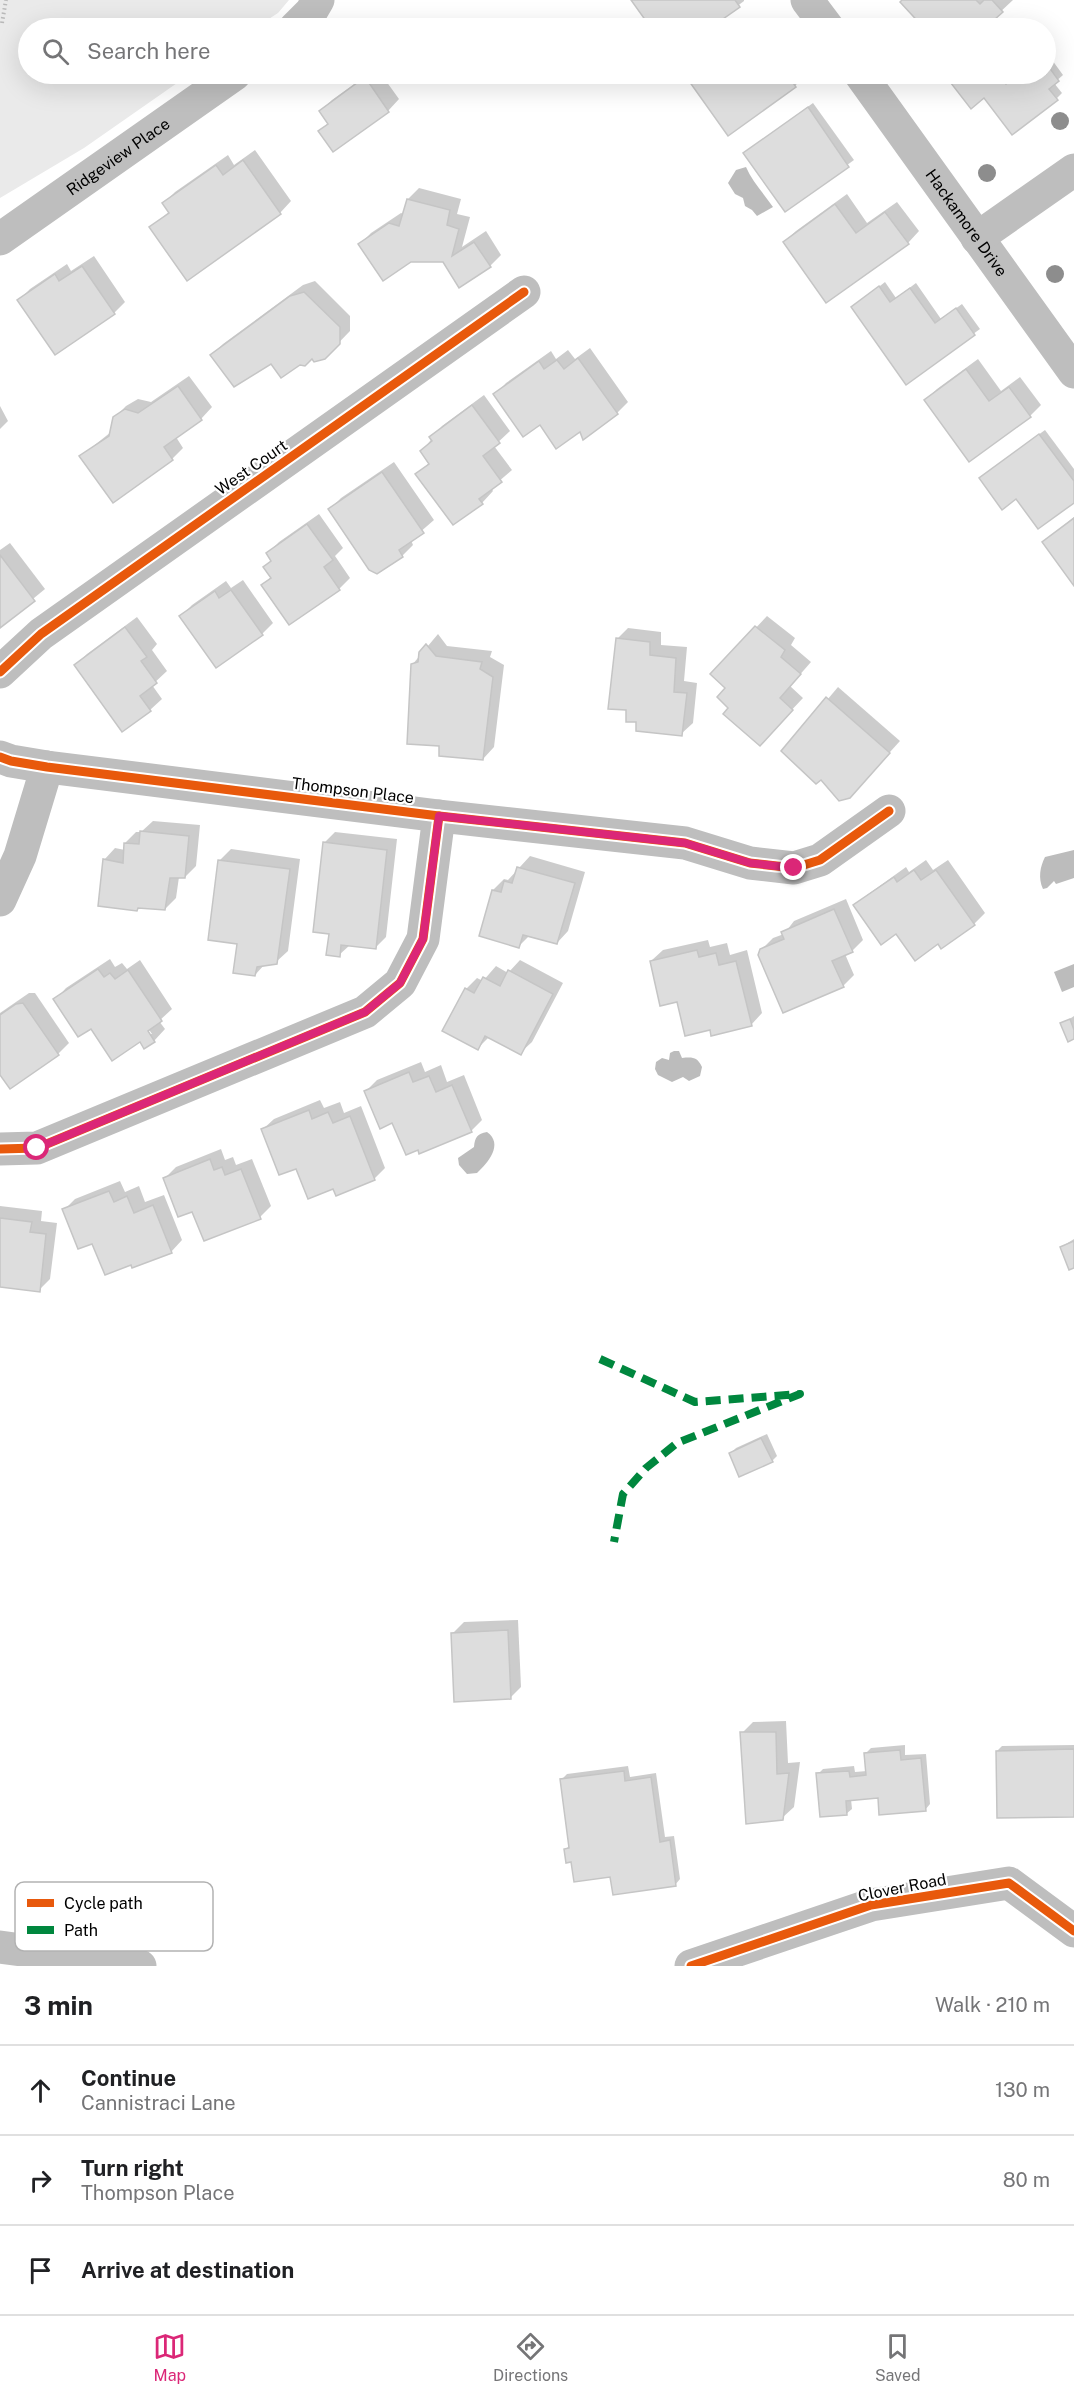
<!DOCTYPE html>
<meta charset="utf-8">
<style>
body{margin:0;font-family:"Public Sans",sans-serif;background:#f2f2f2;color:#202124}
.stop{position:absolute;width:18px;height:18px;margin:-14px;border:4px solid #db2777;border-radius:50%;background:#fff}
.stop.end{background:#db2777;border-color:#fff;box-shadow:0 2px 6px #0008}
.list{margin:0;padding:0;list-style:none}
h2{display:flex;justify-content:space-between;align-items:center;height:78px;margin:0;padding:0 24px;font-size:26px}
h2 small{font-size:20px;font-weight:400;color:#757577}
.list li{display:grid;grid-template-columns:39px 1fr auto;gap:18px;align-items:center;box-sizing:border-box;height:90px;padding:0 24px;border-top:2px solid #e0e0e0}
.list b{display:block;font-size:22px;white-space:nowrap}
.list p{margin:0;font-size:20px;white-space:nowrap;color:#757577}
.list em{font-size:20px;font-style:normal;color:#757577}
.icon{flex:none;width:33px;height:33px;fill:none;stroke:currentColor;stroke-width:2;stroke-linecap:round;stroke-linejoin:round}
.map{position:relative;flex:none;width:1074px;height:1966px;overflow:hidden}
.search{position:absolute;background:#fff;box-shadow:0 6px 24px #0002;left:18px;right:18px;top:18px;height:66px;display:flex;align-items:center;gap:15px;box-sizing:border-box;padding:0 21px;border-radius:33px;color:#757577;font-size:22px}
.sheet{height:348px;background:#fff}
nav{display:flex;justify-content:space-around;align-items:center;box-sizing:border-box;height:84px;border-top:2px solid #e0e0e0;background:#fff;font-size:16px;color:#757577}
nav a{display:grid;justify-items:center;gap:3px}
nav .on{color:#db2777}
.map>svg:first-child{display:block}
</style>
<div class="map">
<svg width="1074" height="1966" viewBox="0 0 1074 1966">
<rect width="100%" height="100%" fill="#fff"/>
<path fill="#eaeaea" d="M0,0H289L278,13L255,28H28V74H190L84,148L0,198Z"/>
<g fill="#bcbcbc">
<path d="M746,167C752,181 764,194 773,207L757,216L752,210L745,206L743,198L735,194L728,183L736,170Z"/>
<path d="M1074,850V878L1056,884L1054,881L1047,888L1043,889C1038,878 1040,867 1045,857Z"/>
<path d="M1074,964V987L1062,992L1054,972Z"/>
<path d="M674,1051H679L682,1058C693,1057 697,1057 702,1067L700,1076L689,1081L683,1077L672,1082L658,1075L655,1069L656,1062L662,1058L669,1060L670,1053Z"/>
<path d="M487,1132C504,1144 488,1163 477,1173L467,1174L459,1165L458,1158L474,1147C475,1137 477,1134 487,1132Z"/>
</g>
<g fill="#0003" fill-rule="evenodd">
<path d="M633,0H744V1L708,28H653Z"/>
<path d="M904,0H1013L983,28H938L946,21L942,17L926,28L902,2Z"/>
<path d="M1047,53L1063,75L1054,83L1062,93L1057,98L984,96L949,78L954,74H1006L1012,80L1020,74H1046Z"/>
<path d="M368,74H381L399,99L388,111L333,150L320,131L329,122L321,111L332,100Z"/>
<path d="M686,74H806L795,86L729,133Z"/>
<path d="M813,103L854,160L785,210L745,153Z"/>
<path d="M255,150L291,201L280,213L188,278L151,227L170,211L164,203L175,192L228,155L234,165Z"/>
<path d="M419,188L461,199L457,214L470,217L462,247L486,231L501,255L490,266L459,286L443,261L359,245L371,233L401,213L404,214L408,199Z"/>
<path d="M847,194L867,223L897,202L919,231L908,243L784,242L796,231Z"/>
<path d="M94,256L125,302L114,313L19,300L30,289L67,264L71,271Z"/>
<path d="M315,281L350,316V331L324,358L272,362L252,376L212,355L223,344L303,285Z"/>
<path d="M885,282L896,298L916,283L941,319L962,304L980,329L906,383L853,307Z"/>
<path d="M590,348L628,402L617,413L581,429L495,395L506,383L551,351L556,359L568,350L575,359Z"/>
<path d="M978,359L1001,391L1020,377L1041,405L1030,416L926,400L937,389Z"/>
<path d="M189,376L212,407L201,419L176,437L183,448L172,459L81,456L111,432L114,418L126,406L138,399L151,402Z"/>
<path d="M484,395L510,431L494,446L512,470L491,488L493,491L482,503L454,523L417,474L430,462L422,451L442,426Z"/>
<path d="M0,406L8,421L0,429Z"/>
<path d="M1045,430L1074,469V501L1016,497L986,473Z"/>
<path d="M394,462L434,520L411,540L413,545L402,556L330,509L341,498Z"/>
<path d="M319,514L343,548L335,556L350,578L339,589L263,585L272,576V560L268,553L279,542Z"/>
<path d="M1074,517V584L1044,542Z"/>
<path d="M10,543L45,589L0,626V550Z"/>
<path d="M243,580L273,623L262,634L181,616L192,605L226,581L231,588Z"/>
<path d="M767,616L795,638L791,645L811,662L790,686L803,698L771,732L730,708L727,688L712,674Z"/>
<path d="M137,617L157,644L152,650L167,671L152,685L162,699L150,710L123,730L76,665L87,654Z"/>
<path d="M628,628L661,632V645L687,647L684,681L697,683L693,723L681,734L638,720L628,709L617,639Z"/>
<path d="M438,634L447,646L492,651L490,657L504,665L494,747L483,759L441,744L412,665Z"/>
<path d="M838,687L900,741L861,784L821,777L784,751Z"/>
<path d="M153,821L200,825L196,866L185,877H179L176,898L165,909L140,906L137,910L104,860L115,848L125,850V843L136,832H141Z"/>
<path d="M335,832L397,839L386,937L375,948L350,945L339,955L330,933L324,843Z"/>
<path d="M231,849L300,859L288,951L276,962L265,964L255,975L238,943L220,860Z"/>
<path d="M530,856L585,872L568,931L557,943L530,935L519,946L493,890L504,879L508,880Z"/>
<path d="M926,860L933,870L948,860L985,913L974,924L938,942L896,932L855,906L867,895L906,867L909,872Z"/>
<path d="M846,899L863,940L852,951L845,954L854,975L843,986L761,950L773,938L784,934L794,921Z"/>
<path d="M708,940L710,947L727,943L730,955L747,950L762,1013L751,1025L711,1028L678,1001L651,961L663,950Z"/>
<path d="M110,959L115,967L122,963L127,969L140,960L172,1009L159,1021L165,1029L154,1041L141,1040L91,1027L55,1000L66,988ZM145,1024L152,1034H148Z"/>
<path d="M520,960L563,983L532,1042L520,1053L489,1037L478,1048L466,989L477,978L483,981L496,966L508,973Z"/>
<path d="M29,993H35L69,1043L58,1054L0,1072V1013Z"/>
<path d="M1074,1016V1038L1062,1024Z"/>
<path d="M421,1062L425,1072L441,1065L447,1082L464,1075L482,1120L471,1131L393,1121L366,1091L377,1080Z"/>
<path d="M320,1100L324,1108L340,1102L344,1113L361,1106L385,1168L374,1179L334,1187L297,1167L262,1130L274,1119Z"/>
<path d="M221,1149L225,1160L233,1157L236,1165L252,1159L271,1206L260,1217L193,1210L164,1179L176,1167Z"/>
<path d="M120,1181L125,1192L139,1186L145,1202L164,1195L182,1240L171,1252L132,1263L93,1242L64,1210L75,1199Z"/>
<path d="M0,1206L42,1211L41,1221L57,1223L50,1279L39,1290L0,1285Z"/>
<path d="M1074,1239V1267L1061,1247Z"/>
<path d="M767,1434L777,1456L772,1461L730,1454L736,1448Z"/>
<path d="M518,1620L521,1687L510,1698L453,1633L464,1622Z"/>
<path d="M786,1721L788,1763L800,1762L794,1807L782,1818L742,1733L753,1722Z"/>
<path d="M905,1745V1755L926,1754L930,1804L925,1810L880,1796L851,1799L852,1809L846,1814L818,1774L823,1769L854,1766L855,1772L867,1771L866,1753L871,1748Z"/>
<path d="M1074,1745V1815L997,1751L1002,1746Z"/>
<path d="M628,1766L630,1777L656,1773L665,1837L674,1836L680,1879L675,1885L611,1875L566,1849L570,1845L561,1780L567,1774Z"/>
</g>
<g fill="#ddd" stroke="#c5c5c5" stroke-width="1.5">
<path d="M631,0H735L740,7L710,28H651Z"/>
<path d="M902,0H976L980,4L984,0H992L1003,12L985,28H937L944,22L942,19L931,28H924L900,2Z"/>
<path d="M1046,63L1059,81L1049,89L1058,100L1012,135L984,98L971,109L947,78L953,74H997L1006,84L1019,74H1046Z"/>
<path d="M684,74H734L740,83L753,74H787L796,87L728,136Z"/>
<path d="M365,77L389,112L333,152L318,131L328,124L319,111Z"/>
<path d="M808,107L849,167L785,212L743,153Z"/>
<path d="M243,160L281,214L187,281L149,227L169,213L162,203L216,165L223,175Z"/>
<path d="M407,199L450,210L447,225L459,229L452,256L474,242L491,267L459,288L443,262H411L383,281L358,244L389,223L399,226Z"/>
<path d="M835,204L856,233L885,212L909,244L826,303L783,242Z"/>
<path d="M82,266L115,314L55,355L17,300L55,274L59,281Z"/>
<path d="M879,286L890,302L910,288L935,323L956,308L975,335L906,385L851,307Z"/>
<path d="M304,292L340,327V344L325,359L314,362L312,359L305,366L300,365L281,378L271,364L234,387L210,355L290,296Z"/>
<path d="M578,358L618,414L583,440L580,432L556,449L540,425L523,437L493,394L539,361L544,369L557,360L564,369Z"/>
<path d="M966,369L989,401L1009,387L1031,417L969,462L924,400Z"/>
<path d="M178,386L202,420L164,447L173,460L113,503L79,456L109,436L113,417L125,409L138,413Z"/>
<path d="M472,405L500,443L483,456L502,482L479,499L483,504L453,525L415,474L429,464L420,451L432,441L429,437Z"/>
<path d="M1039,434L1074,481V503L1038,529L1016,499L1002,510L979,478Z"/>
<path d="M382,472L424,533L399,550L403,557L377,574L369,570L328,509Z"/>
<path d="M1074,518V586L1042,542Z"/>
<path d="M307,524L333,560L324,567L340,590L289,625L261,585L271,578L263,567L271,561L266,553Z"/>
<path d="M0,555L35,601L0,628Z"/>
<path d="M231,590L263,635L216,668L179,616L215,591L219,598Z"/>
<path d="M755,626L785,650L781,657L801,674L780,698L793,710L760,746L723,714L728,708L717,697L725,688L710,674Z"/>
<path d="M125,627L147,657L141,661L157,683L140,696L151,711L122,732L74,665Z"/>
<path d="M616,638L650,642V655L676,658L674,692L687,693L682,736L636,731V722H626V710L608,709Z"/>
<path d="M426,644L436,656L482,662L480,669L493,677L483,760L439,756V746L407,744L411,664L418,662L419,652Z"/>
<path d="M826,697L890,753L850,798L839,801L821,780L816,784L781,751Z"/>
<path d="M140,831L189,836L185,878H170L165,910L138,908L137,911L98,906L103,859L123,863L124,843L139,844Z"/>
<path d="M323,842L387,850L376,949L341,945L340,957L326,955L329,934L313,932Z"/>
<path d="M218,860L290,869L277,964L257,967L255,976L233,973L237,944L208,940Z"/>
<path d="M517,867L575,883L557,944L523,935L519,948L479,936L492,890L501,892L504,881L512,883Z"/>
<path d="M914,870L921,880L936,870L975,925L941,949L938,944L915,961L896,934L881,945L853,905L894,877L897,882Z"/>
<path d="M834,909L853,952L832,961L844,987L783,1013L758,955L760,949L784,939L781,932Z"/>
<path d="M697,950L699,957L716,953L719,965L736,961L752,1026L711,1036L710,1030L685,1036L677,1002L660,1006L650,961Z"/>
<path d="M98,969L104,977L110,973L115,979L128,970L162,1021L148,1031L155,1042L144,1049L140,1042L112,1061L91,1029L78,1037L53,999Z"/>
<path d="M508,970L553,994L521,1055L485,1036L478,1050L442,1031L465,988L474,993L483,977L500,986Z"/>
<path d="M23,1003L59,1055L10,1089L0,1075V1015L16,1004Z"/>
<path d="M1070,1019L1074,1030V1039L1068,1042L1060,1023Z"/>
<path d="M409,1072L413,1082L429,1076L436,1092L452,1085L472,1132L419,1154L418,1150L406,1155L392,1123L380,1129L364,1091Z"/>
<path d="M309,1110L312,1119L328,1112L333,1123L350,1116L375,1180L336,1196L333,1189L308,1199L296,1169L279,1175L261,1129Z"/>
<path d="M210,1159L214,1170L222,1167L225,1175L241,1169L261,1219L204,1241L192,1212L178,1217L163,1178Z"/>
<path d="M109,1191L114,1202L127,1196L134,1213L153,1205L172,1253L132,1268L131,1265L105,1275L92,1244L78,1249L62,1209Z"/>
<path d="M0,1218L32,1222L30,1232L46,1234L40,1292L0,1287Z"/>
<path d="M1074,1241V1268L1069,1270L1060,1247Z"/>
<path d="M761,1438L773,1462L739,1477L729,1453Z"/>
<path d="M508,1630L511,1699L454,1702L451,1633Z"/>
<path d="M740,1732H776L777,1774L789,1773L783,1820L746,1824Z"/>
<path d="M1074,1749V1817L997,1818L996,1751Z"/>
<path d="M900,1750L901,1760L921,1758L926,1811L879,1815L878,1798L846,1801L847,1815L820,1817L816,1773L849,1771L850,1777L866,1775L864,1753Z"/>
<path d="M624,1771L625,1781L651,1777L660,1842L670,1840L676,1886L613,1895L610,1877L574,1882L571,1862L566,1863L564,1849L569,1848L560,1779Z"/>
</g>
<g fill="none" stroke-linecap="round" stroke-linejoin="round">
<path stroke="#b8b8b8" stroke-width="4" stroke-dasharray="1.5 3" stroke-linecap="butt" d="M2,23L6,0"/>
<g stroke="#bebebe" stroke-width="33">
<path d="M807,0L828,28"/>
<path d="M295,28L311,12L318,0"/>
<path id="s1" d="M860,74L1074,372"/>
<path d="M977,238L1074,170"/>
<path id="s2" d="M0,239L235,74"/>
<path d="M0,672L41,634L524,292"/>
<path d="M0,757L11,761L47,767L439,816L685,843L750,863L794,868L820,860L889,811"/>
<path d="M0,900L20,856L47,767"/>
<path d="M0,1149L37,1148L365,1012L400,983L423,939L439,816"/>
<path d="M0,1947L140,1966"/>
<path d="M691,1966L871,1905L1009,1883L1074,1931"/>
</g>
<path stroke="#00873e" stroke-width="8" stroke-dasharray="15 8" stroke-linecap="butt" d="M600,1359L695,1402L800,1394L677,1443L646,1468L623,1494L614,1542"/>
<g stroke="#fff" stroke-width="13">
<g id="cycleway">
<path d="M0,672L41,634L524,292"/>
<path d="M0,757L11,761L47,767L439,816L685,843L750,863L794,868L820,860L889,811"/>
<path d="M0,1149L37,1148L365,1012L400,983L423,939L439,816"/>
<path d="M691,1966L871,1905L1009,1883L1074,1931"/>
</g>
</g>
<use href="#cycleway" stroke="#e8590c" stroke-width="9"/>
</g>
<g fill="#8d8d8d">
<circle cx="1060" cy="121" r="9"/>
<circle cx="987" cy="173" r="9"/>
<circle cx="1055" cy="274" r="9"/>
</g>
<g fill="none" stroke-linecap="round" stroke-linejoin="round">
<path stroke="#db2777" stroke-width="8" d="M37,1148L365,1012L400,983L423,939L439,816L685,843L750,863L794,868"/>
</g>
<g text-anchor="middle" stroke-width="4.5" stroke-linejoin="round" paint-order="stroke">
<g font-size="16" fill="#000" stroke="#fff">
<text dy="6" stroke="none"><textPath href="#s2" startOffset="144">Ridgeview Place</textPath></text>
<text dy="6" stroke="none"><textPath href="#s1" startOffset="183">Hackamore Drive</textPath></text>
<text transform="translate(251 467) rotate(-35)" y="6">West Court</text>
<text transform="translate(353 790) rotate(7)" y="6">Thompson Place</text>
<text transform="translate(902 1887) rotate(-11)" y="6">Clover Road</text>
</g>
</g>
<rect x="15" y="1882" width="198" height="69" rx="9" fill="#fff" stroke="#b2b2b2" stroke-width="1.5"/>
<rect x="27" y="1899" width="27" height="8" fill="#e8590c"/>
<rect x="27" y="1926" width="27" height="8" fill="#00873e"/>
<g font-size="16" fill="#000">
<text x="64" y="1909">Cycle path</text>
<text x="64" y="1936">Path</text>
</g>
</svg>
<div class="stop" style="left:37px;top:1148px"></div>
<div class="stop end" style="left:794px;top:868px"></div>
<div class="search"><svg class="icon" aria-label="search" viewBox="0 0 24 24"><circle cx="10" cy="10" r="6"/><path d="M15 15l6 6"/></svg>Search here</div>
</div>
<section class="sheet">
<h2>3 min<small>Walk · 210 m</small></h2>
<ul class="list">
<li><svg class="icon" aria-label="ahead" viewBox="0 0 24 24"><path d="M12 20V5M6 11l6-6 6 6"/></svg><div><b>Continue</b><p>Cannistraci Lane</p></div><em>130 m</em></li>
<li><svg class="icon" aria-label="right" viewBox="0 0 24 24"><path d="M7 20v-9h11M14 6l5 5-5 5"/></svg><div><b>Turn right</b><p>Thompson Place</p></div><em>80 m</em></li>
<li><svg class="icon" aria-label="arrive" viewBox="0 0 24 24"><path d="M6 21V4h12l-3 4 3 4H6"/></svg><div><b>Arrive at destination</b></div></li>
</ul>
</section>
<nav>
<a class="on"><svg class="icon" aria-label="map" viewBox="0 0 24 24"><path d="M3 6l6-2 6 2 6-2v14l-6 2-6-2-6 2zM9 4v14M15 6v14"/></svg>Map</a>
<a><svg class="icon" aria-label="directions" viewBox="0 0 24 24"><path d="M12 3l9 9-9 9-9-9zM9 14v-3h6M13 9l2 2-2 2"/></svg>Directions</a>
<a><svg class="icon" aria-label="saved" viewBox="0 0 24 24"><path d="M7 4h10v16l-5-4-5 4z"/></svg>Saved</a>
</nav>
